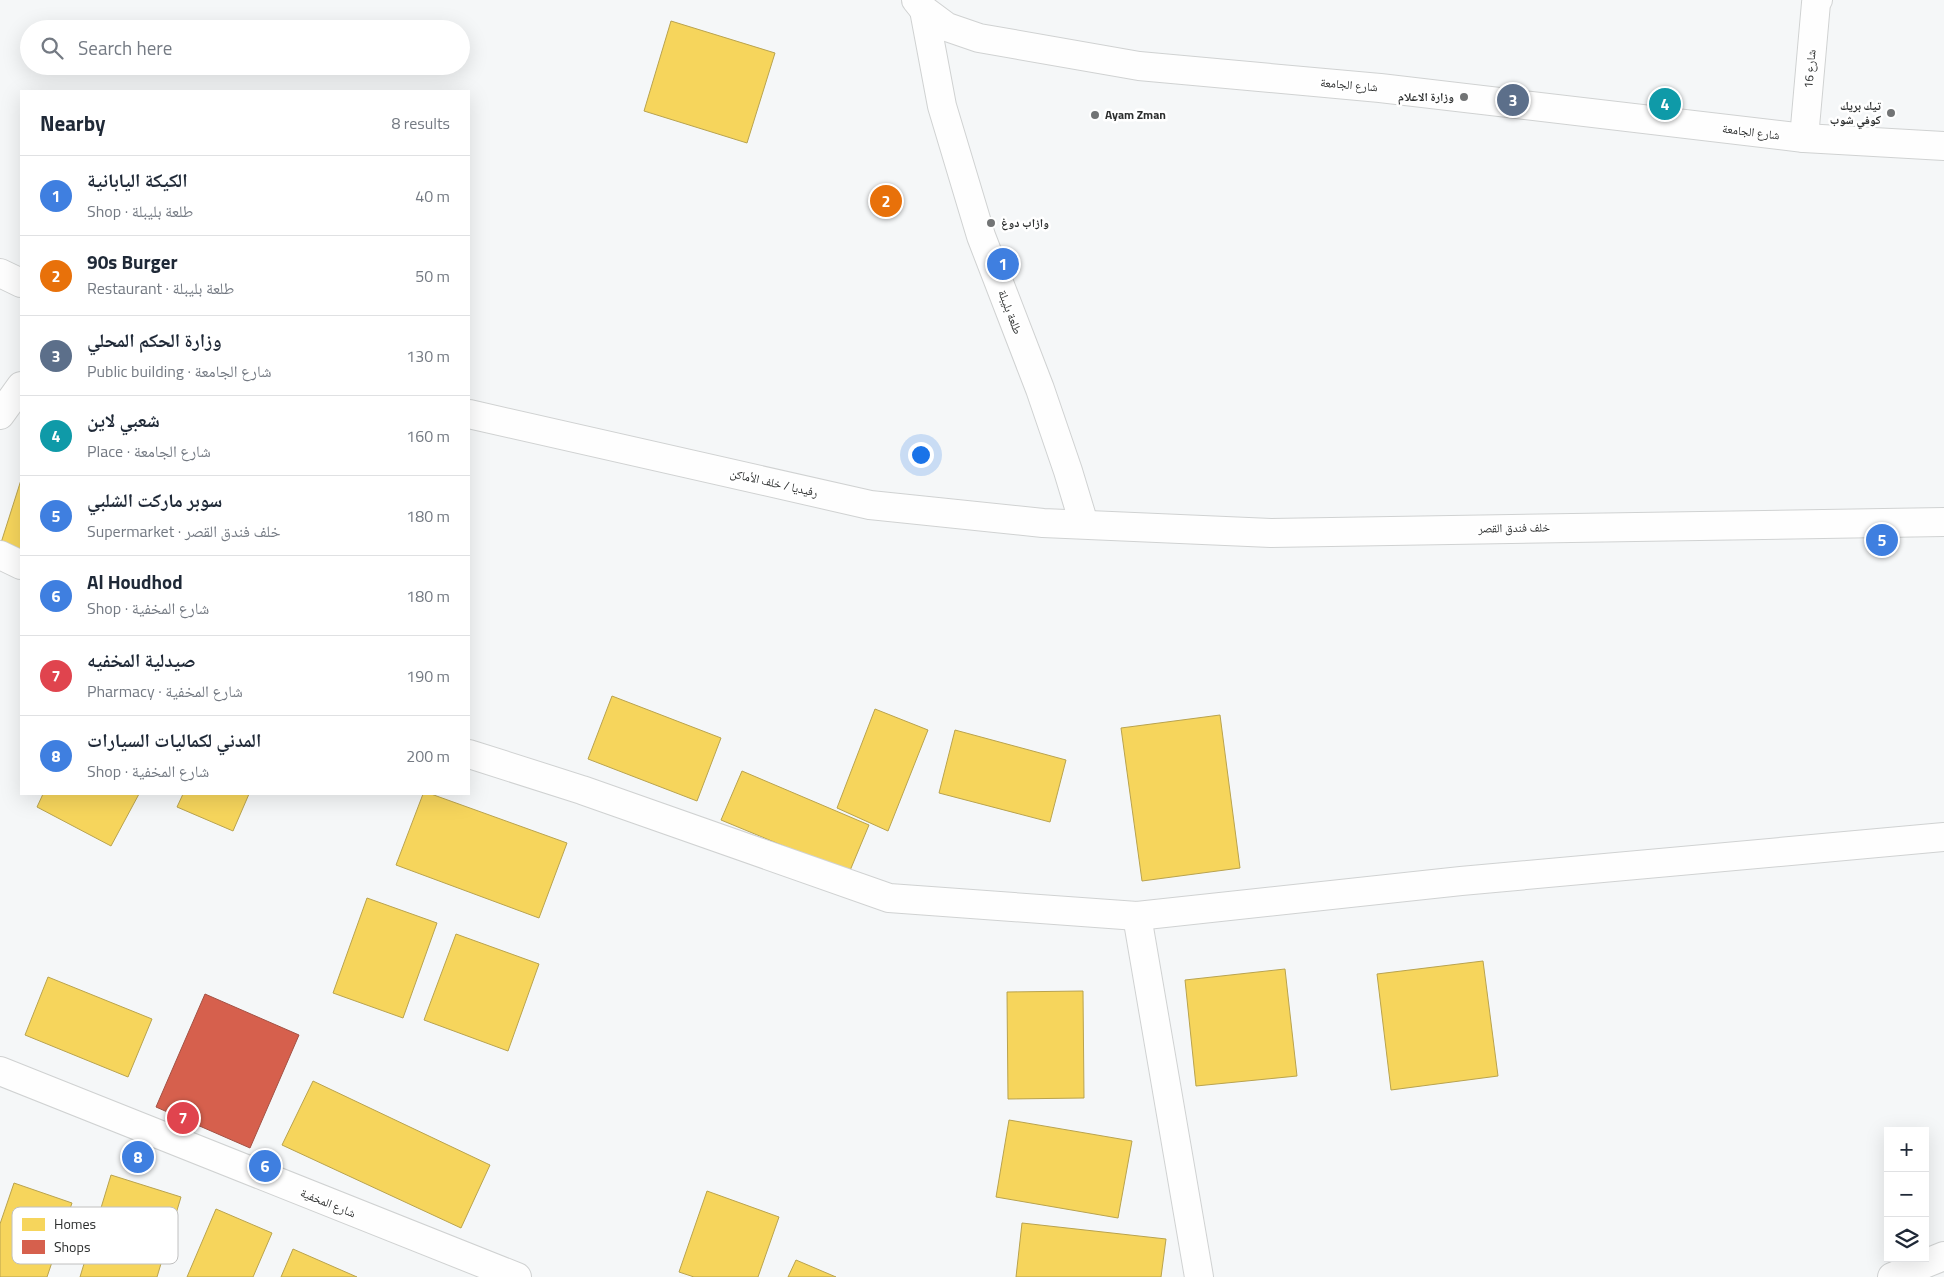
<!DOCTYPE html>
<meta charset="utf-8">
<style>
body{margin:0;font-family:"Titillium Web","Noto Naskh Arabic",sans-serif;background:#f2f2f3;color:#1f2937}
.controls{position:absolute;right:15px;bottom:15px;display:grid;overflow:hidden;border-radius:0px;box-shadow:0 5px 20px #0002}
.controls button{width:45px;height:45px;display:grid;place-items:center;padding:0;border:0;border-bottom:1px solid #e0e1e3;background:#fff;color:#1f2937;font:25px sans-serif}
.you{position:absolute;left:920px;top:454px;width:18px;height:18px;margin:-12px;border:4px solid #fff;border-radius:50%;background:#1a73e8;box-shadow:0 0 0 8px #1a73e833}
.badge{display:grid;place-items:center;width:32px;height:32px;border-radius:50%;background:#1a73e8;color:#fff;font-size:16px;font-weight:700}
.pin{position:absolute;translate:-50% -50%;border:2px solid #fff;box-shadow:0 1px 5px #0006}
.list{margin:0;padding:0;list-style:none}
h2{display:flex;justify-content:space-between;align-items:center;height:65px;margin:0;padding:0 20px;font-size:21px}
h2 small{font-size:16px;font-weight:400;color:#747a83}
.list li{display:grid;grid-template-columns:32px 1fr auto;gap:15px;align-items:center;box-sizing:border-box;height:80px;padding:0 20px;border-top:1px solid #e0e1e3}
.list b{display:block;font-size:19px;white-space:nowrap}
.list p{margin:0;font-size:16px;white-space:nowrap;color:#747a83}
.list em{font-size:16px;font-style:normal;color:#747a83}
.icon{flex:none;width:28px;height:28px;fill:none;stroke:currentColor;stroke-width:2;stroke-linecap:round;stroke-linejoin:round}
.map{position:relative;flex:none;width:1944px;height:1277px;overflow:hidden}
.search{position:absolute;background:#fff;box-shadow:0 5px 20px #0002;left:20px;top:20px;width:450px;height:55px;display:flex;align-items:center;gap:12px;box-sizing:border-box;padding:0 18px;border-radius:28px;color:#747a83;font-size:19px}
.panel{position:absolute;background:#fff;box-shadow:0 5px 20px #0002;left:20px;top:90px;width:450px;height:705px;border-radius:0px}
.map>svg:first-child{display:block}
</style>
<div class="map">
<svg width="1944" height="1277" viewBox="0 0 1944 1277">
<rect width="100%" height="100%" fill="#f5f7f8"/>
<g fill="#f6d55c" stroke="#b9a34e">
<path d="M671,21L775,53L747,143L644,111Z"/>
<path d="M21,480V553L0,546Z"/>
<path d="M612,696L721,738L697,801L588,759Z"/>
<path d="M875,709L928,730L888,831L837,808Z"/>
<path d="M1220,715L1240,868L1142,881L1121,728Z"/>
<path d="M955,730L1066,760L1050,822L939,793Z"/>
<path d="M742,771L869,825L849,873L721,820Z"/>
<path d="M43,794H139L111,846L37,807Z"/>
<path d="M183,794H249L233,831L177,807Z"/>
<path d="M423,794H431L567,843L539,918L396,865Z"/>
<path d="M367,898L437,923L403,1018L333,993Z"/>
<path d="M456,934L539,964L508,1051L424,1020Z"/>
<path d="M1483,961L1498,1076L1391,1090L1377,974Z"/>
<path d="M1285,969L1297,1076L1196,1086L1185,980Z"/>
<path d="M48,977L152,1019L128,1077L25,1035Z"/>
<path d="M1083,991L1084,1098L1008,1099L1007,992Z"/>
<path d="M313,1081L490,1165L461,1228L282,1145Z"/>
<path d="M1009,1120L1132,1141L1118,1218L996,1197Z"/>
<path d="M111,1175L181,1197L157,1277H80Z"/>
<path d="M14,1183L72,1203L47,1277H0V1224Z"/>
<path d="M707,1191L779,1217L758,1277H694L679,1272Z"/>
<path d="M216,1209L272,1233L253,1277H187Z"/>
<path d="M1022,1223L1166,1239L1161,1277H1016Z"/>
<path d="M293,1249L357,1277H281Z"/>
<path d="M796,1260L836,1277H788Z"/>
</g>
<path fill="#d6604d" stroke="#a35144" d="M205,994L299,1035L250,1148L156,1107Z"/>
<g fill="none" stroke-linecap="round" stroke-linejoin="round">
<g stroke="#d0d2d2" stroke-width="30">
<g id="minor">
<path d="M916,0L924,10L947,27L979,38L1139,66L1380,88L1804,138L1944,146"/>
<path d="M924,10L942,106L981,236L1040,389L1068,471L1084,524"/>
<path d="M1804,138L1816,3L1818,0"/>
<path d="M0,273L21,283"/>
<path d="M469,414L870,505L1043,523L1271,533L1944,522"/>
<path d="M0,415L21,386"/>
<path d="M0,555L21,565"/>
<path d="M469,754L582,790L889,898L1137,916L1461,881L1944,837"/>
<path d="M1137,916L1199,1277"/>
<path d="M0,1071L517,1277"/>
<path d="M1892,1277L1944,1256"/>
</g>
</g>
<use href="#minor" stroke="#fefefe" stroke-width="28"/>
</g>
<g fill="#727475" stroke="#fff" stroke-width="2">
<circle cx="1464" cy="97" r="5"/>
<circle cx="1891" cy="113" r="5"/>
<circle cx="1095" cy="115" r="5"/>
<circle cx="991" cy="223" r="5"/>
</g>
<g text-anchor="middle" stroke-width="5" stroke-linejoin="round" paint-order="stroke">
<g font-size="12" fill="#2c2e2e" stroke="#fff">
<text transform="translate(1810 69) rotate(-85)" y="4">شارع 16</text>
<text transform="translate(1349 85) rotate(5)" y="4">شارع الجامعة</text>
<text transform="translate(1751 132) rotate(7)" y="4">شارع الجامعة</text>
<text transform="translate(1010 312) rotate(69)" y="4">طلعة بليبلة</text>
<text transform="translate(774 483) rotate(13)" y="4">رفيديا / خلف الأماكن</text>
<text transform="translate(1514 528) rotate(-1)" y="4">خلف فندق القصر</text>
<text transform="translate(328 1203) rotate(22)" y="4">شارع المخفية</text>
</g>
<g font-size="12" font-weight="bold" fill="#2c2e2e" stroke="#fff" text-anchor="end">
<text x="1454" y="101">وزارة الاعلام</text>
<text x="1881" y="110">تيك بريك<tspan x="1881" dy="14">كوفي شوب</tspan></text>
<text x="1105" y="119" text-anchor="start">Ayam Zman</text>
<text x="1001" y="227" text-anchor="start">وازاب دوغ</text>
</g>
</g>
<rect x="12" y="1207" width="166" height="57" rx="8" fill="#fff" stroke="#c0c0c0" stroke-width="1"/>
<rect x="22" y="1218" width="23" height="13" fill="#f6d55c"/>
<rect x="22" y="1240" width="23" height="14" fill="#d6604d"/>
<g font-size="14" fill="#2c2e2e">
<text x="54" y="1229">Homes</text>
<text x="54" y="1252">Shops</text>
</g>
</svg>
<div class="controls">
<button>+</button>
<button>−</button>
<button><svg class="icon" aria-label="layers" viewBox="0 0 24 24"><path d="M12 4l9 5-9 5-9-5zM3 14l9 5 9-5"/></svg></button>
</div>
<div class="you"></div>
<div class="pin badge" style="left:1003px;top:264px;background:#3f7fe0">1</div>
<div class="pin badge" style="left:886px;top:201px;background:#e8710a">2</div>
<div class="pin badge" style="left:1513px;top:100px;background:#5c6f8a">3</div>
<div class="pin badge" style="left:1665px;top:104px;background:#0f9aa8">4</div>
<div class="pin badge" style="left:1882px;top:540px;background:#3f7fe0">5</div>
<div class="pin badge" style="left:265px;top:1166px;background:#3f7fe0">6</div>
<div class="pin badge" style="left:183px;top:1118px;background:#e0444e">7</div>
<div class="pin badge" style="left:138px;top:1157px;background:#3f7fe0">8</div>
<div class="search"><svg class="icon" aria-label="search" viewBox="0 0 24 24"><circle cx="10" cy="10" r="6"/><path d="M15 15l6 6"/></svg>Search here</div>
<section class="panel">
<h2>Nearby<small>8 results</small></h2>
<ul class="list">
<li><span class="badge" style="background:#3f7fe0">1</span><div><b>الكيكة اليابانية</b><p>Shop · طلعة بليبلة</p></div><em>40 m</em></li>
<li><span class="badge" style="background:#e8710a">2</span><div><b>90s Burger</b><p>Restaurant · طلعة بليبلة</p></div><em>50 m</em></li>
<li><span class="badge" style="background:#5c6f8a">3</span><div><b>وزارة الحكم المحلي</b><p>Public building · شارع الجامعة</p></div><em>130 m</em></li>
<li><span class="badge" style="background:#0f9aa8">4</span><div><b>شعبي لاين</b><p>Place · شارع الجامعة</p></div><em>160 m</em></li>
<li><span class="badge" style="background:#3f7fe0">5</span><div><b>سوبر ماركت الشلبي</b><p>Supermarket · خلف فندق القصر</p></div><em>180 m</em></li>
<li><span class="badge" style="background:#3f7fe0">6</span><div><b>Al Houdhod</b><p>Shop · شارع المخفية</p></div><em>180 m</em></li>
<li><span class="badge" style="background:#e0444e">7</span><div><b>صيدلية المخفيه</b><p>Pharmacy · شارع المخفية</p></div><em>190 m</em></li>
<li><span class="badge" style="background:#3f7fe0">8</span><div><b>المدني لكماليات السيارات</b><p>Shop · شارع المخفية</p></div><em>200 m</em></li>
</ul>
</section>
</div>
